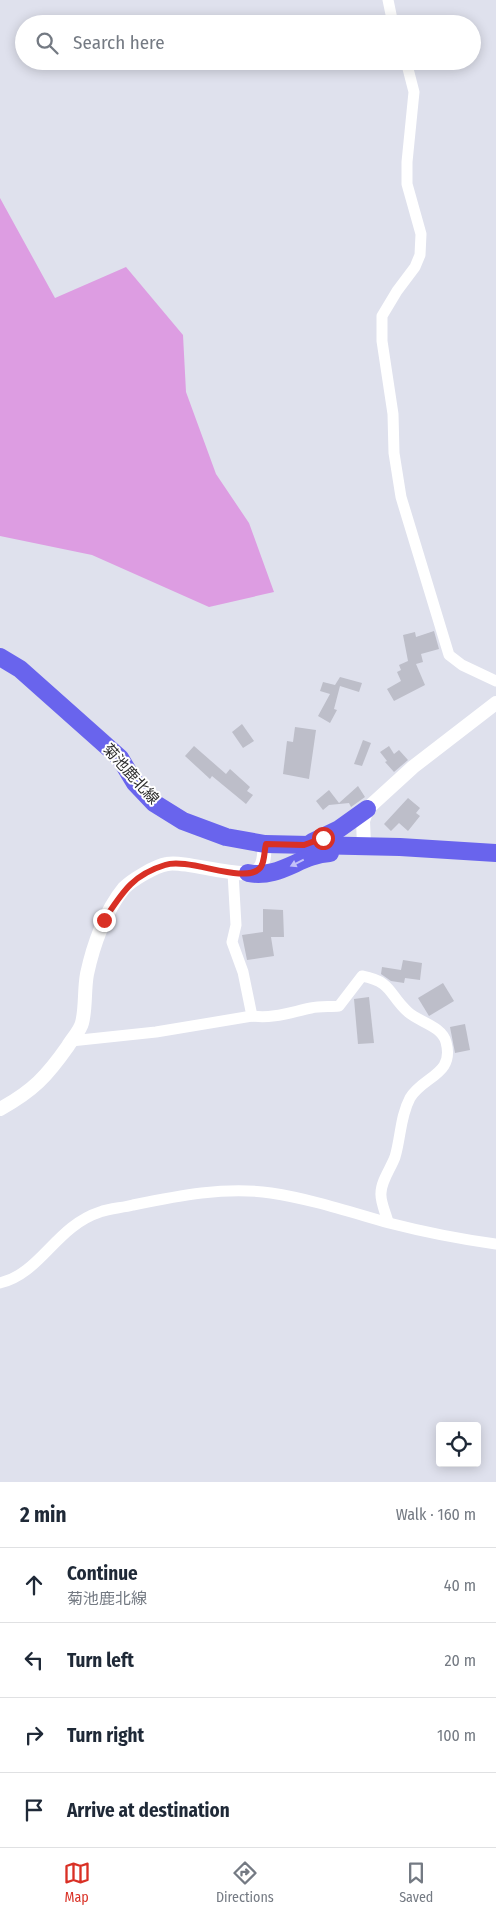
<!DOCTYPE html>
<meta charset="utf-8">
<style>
body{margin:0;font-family:"Fira Sans Condensed","Noto Sans JP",sans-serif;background:#f6f6f7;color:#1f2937}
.controls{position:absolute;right:15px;bottom:15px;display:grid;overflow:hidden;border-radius:5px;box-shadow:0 2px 12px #0003}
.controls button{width:45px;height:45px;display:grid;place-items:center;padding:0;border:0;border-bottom:1px solid #e0e1e3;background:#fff;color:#1f2937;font:25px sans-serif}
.stop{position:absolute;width:15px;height:15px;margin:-11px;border:4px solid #d93025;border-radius:50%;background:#fff}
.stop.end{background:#d93025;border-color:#fff;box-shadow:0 1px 5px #0008}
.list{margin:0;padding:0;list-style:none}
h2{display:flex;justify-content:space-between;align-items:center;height:65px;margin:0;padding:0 20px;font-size:21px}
h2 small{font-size:16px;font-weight:400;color:#747a83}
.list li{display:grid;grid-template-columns:32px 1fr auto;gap:15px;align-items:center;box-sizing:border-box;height:75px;padding:0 20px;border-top:1px solid #e0e1e3}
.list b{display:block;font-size:19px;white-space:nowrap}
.list p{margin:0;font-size:16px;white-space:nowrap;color:#747a83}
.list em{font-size:16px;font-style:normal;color:#747a83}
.icon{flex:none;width:28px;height:28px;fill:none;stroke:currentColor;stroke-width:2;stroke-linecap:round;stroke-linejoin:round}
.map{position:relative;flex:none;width:496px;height:1482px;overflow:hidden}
.search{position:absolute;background:#fff;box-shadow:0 2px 12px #0003;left:15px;right:15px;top:15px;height:55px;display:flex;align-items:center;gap:12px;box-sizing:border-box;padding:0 18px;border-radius:28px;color:#747a83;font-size:19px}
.sheet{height:365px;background:#fff}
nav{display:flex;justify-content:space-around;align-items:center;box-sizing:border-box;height:70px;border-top:1px solid #e0e1e3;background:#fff;font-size:14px;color:#747a83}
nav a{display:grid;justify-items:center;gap:2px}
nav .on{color:#d93025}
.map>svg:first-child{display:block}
</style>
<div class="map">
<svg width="496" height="1482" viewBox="0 0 496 1482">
<rect width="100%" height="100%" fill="#dfe1ed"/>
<path fill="#dd9de2" d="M0,198L55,298L126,267L183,335L186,392L216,474L249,523L274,592L209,607L92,555L0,536Z"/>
<g fill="#bdbec9">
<path d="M434,631L439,649L421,654L423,662L416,664L425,685L394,701L387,689L401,681L397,672L401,670L399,665L408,661L403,635L415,632L416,637Z"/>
<path d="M340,677L362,683L359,692L340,686L334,709L337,710L330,723L318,716L330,694L320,691L323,682L335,685Z"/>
<path d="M242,724L254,741L243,748L232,732Z"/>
<path d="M295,727L316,730L309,779L283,774L287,741L293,742Z"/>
<path d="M363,740L371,743L362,766L354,764Z"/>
<path d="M194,746L226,774L230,769L250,787L247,791L253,795L246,804L212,776L210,779L185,756Z"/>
<path d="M389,746L394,754L399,750L408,760L394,772L385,762L387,761L380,752Z"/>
<path d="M358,786L365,797L351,807L349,803L329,805L323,810L316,801L329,790L339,803Z"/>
<path d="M408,798L420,808L416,813L420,816L408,831L399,823L391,831L384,824Z"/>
<path d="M263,909L283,910L284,937H271L274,956L247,960L242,935L263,932Z"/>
<path d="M403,960L422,963L420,980L405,978L404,983L391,981L381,974L382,967L401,970Z"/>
<path d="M443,983L454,1001L429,1016L418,998Z"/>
<path d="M369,997L374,1043L358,1044L354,999Z"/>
<path d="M465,1024L470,1050L455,1053L450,1027Z"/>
</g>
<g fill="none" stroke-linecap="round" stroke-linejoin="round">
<g stroke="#fff" stroke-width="11">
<path d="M388,0L393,24"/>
<path d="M406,61L414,92L407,162V184L421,234L420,255L415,267L397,291L382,316V341L393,414L394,453L401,497L449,655L462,665L496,681"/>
<path d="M233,873L236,925L232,942L243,972L252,1016"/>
<path d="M71,1041L156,1032L252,1016C273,1019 291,1012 311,1008C320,1006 330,1007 339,1006L362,976C393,982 388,994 408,1012C419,1022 442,1026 446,1042C455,1075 423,1076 410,1098C400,1117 401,1137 395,1157C391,1168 381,1181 381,1193C380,1201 386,1214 388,1222"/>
<path d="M0,1283C40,1274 56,1226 100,1212C110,1208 122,1208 133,1205C177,1196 226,1186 271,1193C311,1199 350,1212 389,1223C424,1232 459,1239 496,1244"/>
</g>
<g stroke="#fff" stroke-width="14">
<path d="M364,845L363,821L367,809L413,767L496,703"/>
<path d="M0,1109C33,1091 47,1076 68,1046C72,1039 80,1031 82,1023C86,1008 84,990 87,974C93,946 105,911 124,888C132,880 155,866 167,864C188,860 246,882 259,869C265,863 264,851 265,844"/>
</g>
<g stroke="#6964ed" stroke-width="18">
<path d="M0,657L20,669L120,758L135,783L154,803L183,821L226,837L265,844L400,847L496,853"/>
<path d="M312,842L339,829L367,809"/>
<path d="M248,873C281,879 299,855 330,853"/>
</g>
</g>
<defs><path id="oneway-solid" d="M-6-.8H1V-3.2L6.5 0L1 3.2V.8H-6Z" transform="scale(1.25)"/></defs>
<use fill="#c3c1f8" href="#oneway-solid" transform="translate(297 863) rotate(154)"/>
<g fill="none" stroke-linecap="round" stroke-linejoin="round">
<path stroke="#d93025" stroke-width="6" d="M104,920C122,893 132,875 165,865C188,857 243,884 259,869C265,864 264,851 266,844L304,845L323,838"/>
</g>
<g text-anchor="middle" stroke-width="4" stroke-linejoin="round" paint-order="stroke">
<g font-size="15" fill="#2c2c2c" stroke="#fff">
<text transform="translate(131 774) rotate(48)" y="5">菊池鹿北線</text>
</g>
</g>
</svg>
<div class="controls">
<button><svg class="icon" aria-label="locate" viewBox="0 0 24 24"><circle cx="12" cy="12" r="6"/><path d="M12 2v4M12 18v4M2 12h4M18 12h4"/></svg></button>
</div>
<div class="stop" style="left:323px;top:838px"></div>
<div class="stop end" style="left:104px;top:920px"></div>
<div class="search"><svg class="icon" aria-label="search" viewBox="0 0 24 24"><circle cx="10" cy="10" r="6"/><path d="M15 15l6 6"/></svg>Search here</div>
</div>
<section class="sheet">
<h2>2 min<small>Walk · 160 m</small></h2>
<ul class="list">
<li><svg class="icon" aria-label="ahead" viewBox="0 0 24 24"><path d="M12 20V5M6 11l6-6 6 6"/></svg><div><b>Continue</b><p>菊池鹿北線</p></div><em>40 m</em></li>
<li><svg class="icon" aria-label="left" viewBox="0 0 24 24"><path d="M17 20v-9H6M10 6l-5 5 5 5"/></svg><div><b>Turn left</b></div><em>20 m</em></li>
<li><svg class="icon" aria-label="right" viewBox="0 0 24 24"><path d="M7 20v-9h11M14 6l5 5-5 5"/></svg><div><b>Turn right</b></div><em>100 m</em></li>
<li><svg class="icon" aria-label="arrive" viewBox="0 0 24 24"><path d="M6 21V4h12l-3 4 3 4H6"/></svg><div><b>Arrive at destination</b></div></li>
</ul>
</section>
<nav>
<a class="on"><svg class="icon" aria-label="map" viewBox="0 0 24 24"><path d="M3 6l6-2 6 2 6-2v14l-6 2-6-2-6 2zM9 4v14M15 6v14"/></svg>Map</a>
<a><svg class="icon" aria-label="directions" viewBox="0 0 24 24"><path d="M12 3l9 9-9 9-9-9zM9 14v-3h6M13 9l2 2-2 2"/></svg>Directions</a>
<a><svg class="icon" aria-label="saved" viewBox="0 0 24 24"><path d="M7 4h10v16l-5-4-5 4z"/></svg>Saved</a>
</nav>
